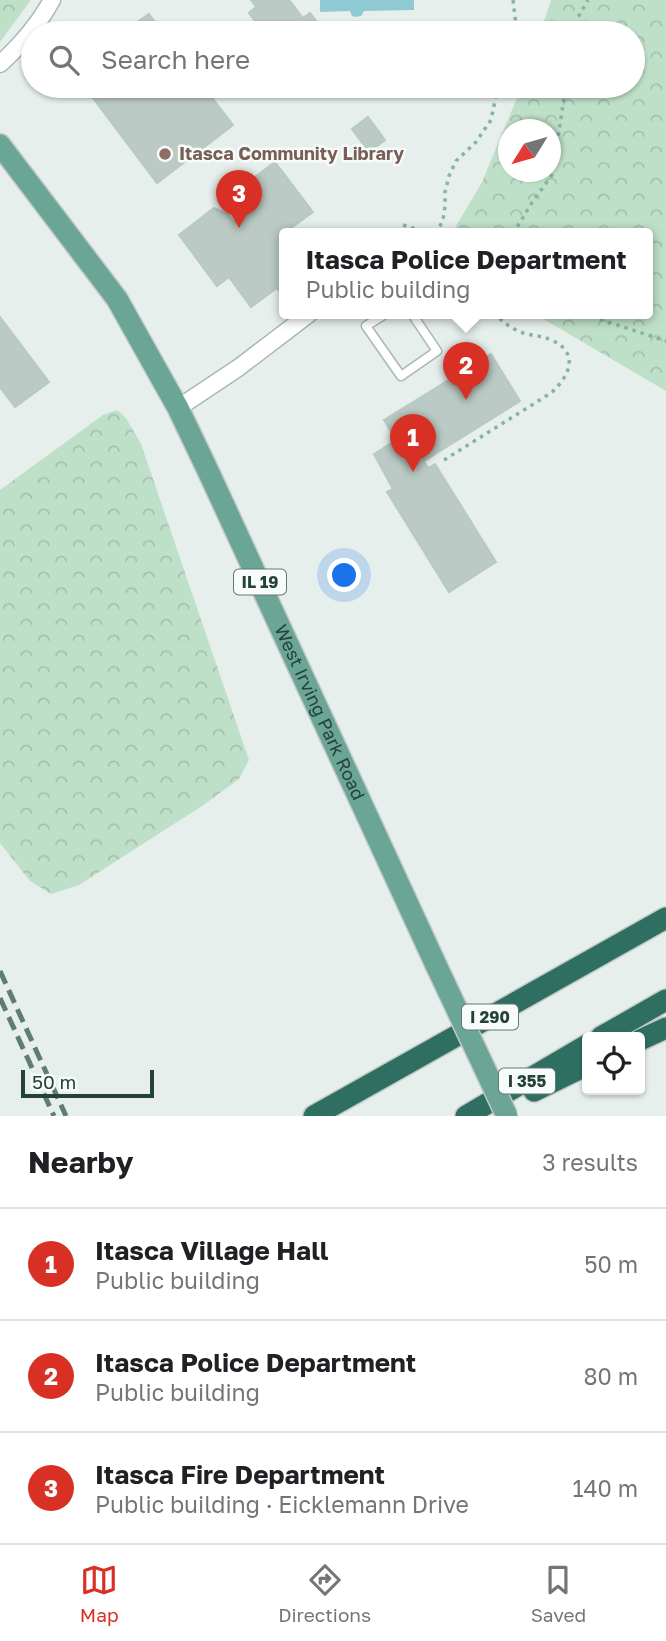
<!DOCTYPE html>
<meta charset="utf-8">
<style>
body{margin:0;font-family:"Golos Text",sans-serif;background:#f6f6f6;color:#202124}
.controls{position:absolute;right:21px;bottom:21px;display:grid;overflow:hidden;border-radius:7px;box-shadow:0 2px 5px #0004}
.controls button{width:63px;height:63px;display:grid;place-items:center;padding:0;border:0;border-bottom:2px solid #e0e0e0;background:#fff;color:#202124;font:35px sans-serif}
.compass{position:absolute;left:498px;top:119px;width:63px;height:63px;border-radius:50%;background:#fff;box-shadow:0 2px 5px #0004;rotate:233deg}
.scale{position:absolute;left:21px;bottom:18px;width:133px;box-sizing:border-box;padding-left:7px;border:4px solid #24423a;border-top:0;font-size:19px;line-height:24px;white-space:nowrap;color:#24423a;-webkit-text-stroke:5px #f7fbf9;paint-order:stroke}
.you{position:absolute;left:345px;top:576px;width:24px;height:24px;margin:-18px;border:5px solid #fff;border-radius:50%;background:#1a73e8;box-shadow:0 0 0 10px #1a73e833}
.badge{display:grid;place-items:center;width:46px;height:46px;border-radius:50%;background:#d93025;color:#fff;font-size:23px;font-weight:700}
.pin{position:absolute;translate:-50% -58px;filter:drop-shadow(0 2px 4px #0008)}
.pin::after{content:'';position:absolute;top:37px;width:24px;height:21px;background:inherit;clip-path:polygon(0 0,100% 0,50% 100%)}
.popup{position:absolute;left:279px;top:228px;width:374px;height:91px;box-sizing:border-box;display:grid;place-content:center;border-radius:7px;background:#fff;filter:drop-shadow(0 2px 5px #0005);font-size:23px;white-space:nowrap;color:#757577}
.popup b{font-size:26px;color:#202124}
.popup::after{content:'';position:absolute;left:50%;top:100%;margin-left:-14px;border:14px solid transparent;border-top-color:#fff}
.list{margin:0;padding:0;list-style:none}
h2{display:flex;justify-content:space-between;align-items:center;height:91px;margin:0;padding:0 28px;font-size:30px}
h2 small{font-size:23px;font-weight:400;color:#757577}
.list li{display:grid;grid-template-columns:46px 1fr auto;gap:21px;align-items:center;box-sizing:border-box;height:112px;padding:0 28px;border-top:2px solid #e0e0e0}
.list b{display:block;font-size:26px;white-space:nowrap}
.list p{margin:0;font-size:23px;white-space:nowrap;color:#757577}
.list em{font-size:23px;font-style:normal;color:#757577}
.icon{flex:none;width:38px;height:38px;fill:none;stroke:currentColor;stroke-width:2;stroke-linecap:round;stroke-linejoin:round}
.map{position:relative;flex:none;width:666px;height:1116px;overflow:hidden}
.search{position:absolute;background:#fff;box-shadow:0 2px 5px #0004;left:21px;right:21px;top:21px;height:77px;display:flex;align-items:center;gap:18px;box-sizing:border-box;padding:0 24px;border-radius:38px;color:#757577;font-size:26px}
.sheet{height:427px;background:#fff}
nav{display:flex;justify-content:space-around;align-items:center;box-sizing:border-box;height:98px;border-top:2px solid #e0e0e0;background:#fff;font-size:19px;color:#757577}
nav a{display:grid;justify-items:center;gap:4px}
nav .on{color:#d93025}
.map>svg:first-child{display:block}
</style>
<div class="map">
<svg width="666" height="1116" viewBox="0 0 666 1116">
<defs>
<pattern id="forest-crowns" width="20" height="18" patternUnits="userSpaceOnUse" patternTransform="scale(1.75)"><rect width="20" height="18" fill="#bfe0c8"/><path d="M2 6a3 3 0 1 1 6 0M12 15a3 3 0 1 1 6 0" fill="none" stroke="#a4c1ad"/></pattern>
</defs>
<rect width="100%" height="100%" fill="#e6efeb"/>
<g fill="url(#forest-crowns)" fill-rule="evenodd">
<path d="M0,0H31L0,42Z"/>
<path d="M551,0H666V391L535,314H648V234H457L456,226L482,182L522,86H633V33H540ZM508,130H550V172H508Z"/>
<path d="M117,410L126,418L141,444L249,760L239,779L202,806L79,885L51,894L30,881L0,843V490L103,415Z"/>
</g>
<path fill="#8ec9d4" d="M320,0H414V10L364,11L361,16L356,17L352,16L350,11L320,12Z"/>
<g fill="#bbcac4" stroke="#b8c9c2" stroke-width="2">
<path d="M251,0H289L303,18L310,13L325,33H264L249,13L256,7Z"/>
<path d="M149,14L163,33H122Z"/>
<path d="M84,86H203L233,125L157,183Z"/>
<path d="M368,117L385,140L369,152L352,129Z"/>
<path d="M275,162L313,212L280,236L284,241V296L277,288L251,307L229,277L217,286L179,235L214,208L228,214L234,222L246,212L232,194Z"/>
<path d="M0,317L49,382L15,407L0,387Z"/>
<path d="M491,354L520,401L424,461L428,468L435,464L496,562L449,592L387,492L393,489L374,454L396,440L384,420Z"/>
</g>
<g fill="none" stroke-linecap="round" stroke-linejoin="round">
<g stroke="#a8b8b2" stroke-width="11">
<path id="service" d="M385,314L366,326L401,376L437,351L412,314"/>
</g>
<g stroke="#a8b8b2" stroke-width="19">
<g id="minor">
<path d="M0,64C21,45 38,25 52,0"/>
<path d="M178,408L238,368L309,314"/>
</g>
</g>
<g stroke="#c2cac8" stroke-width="24">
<g id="primary">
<path id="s1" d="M0,145L117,299L178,408L209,473L436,965"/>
</g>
</g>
<g stroke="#c2cac8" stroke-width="24">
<g id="motorway">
<path d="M601,1037L666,1000"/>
<path d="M640,1040L666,1028"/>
<path d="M534,1091L587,1065"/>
<path d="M314,1116L666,918"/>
<path d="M466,1116L587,1045"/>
</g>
</g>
<g stroke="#86b3a5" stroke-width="3.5" stroke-dasharray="3.5 5" stroke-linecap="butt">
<path d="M513,0L517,33"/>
<path d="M574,33L577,19L588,0"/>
<path d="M403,225L432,234"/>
<path d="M436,234L443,220L445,206V192L449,176L456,161L476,142L491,120L498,86"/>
<path d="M513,234L531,204L552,175L566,86"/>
<path d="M584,314L666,341"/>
<path d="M444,460L551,393C570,376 580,352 551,340C540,335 529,336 518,331C509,327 502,321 495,314"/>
</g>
<use href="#service" stroke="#fff" stroke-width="8"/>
<use href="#minor" stroke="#fff" stroke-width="16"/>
<use href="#primary" stroke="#6aa596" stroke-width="21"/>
<use href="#motorway" stroke="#2f6f62" stroke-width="21"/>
<g stroke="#5f7d75" stroke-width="5" stroke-dasharray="14 7" stroke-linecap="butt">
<path d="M0,971L66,1116"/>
<path d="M0,998L54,1116"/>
</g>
<g stroke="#c2cac8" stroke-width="24" stroke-linecap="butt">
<path id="primary-bridge" d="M436,965L507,1116"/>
</g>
<use href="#primary-bridge" stroke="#6aa596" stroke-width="21"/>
</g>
<circle fill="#8d6e63" stroke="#f7fbf9" stroke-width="2.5" cx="165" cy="154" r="7"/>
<g text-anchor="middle" stroke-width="5" stroke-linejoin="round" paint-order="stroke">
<g fill="#f7fbf9" stroke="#637a73" stroke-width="2">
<rect x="234" y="569.5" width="52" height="25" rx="5"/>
<rect x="462" y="1004.5" width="56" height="25" rx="5"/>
<rect x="499" y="1068.5" width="56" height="25" rx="5"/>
</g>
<g font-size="16" font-weight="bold" fill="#24423a">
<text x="260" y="588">IL 19</text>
<text x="490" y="1023">I 290</text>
<text x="527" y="1087">I 355</text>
</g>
<g font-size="18" font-weight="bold" fill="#785e54" stroke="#f7fbf9" text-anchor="start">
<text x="179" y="160">Itasca Community Library</text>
</g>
<g font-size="18" fill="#24423a" stroke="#f7fbf9">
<text dy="6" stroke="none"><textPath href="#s1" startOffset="654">West Irving Park Road</textPath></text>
</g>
</g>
</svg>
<div class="controls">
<button><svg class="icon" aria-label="locate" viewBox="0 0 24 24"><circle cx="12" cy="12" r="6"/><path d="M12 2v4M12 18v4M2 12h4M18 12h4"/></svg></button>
</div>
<svg class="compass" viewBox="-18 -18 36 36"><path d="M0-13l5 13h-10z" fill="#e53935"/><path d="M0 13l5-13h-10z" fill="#757577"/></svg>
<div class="scale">50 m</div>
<div class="you"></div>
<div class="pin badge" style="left:413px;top:472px">1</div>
<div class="pin badge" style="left:466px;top:400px">2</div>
<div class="popup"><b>Itasca Police Department</b>Public building</div>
<div class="pin badge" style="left:239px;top:228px">3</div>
<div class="search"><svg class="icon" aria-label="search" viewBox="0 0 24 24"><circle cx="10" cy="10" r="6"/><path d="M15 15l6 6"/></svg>Search here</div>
</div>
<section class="sheet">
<h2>Nearby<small>3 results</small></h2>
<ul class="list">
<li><span class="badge">1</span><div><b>Itasca Village Hall</b><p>Public building</p></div><em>50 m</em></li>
<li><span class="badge">2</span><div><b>Itasca Police Department</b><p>Public building</p></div><em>80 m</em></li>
<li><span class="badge">3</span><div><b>Itasca Fire Department</b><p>Public building · Eicklemann Drive</p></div><em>140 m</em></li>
</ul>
</section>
<nav>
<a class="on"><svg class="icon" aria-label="map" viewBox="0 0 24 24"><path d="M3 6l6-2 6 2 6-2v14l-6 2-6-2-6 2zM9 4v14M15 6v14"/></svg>Map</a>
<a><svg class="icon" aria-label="directions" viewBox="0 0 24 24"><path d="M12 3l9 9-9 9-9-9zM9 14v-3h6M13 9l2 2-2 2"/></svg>Directions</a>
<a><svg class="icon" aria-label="saved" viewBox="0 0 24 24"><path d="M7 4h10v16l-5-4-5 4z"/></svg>Saved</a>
</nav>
